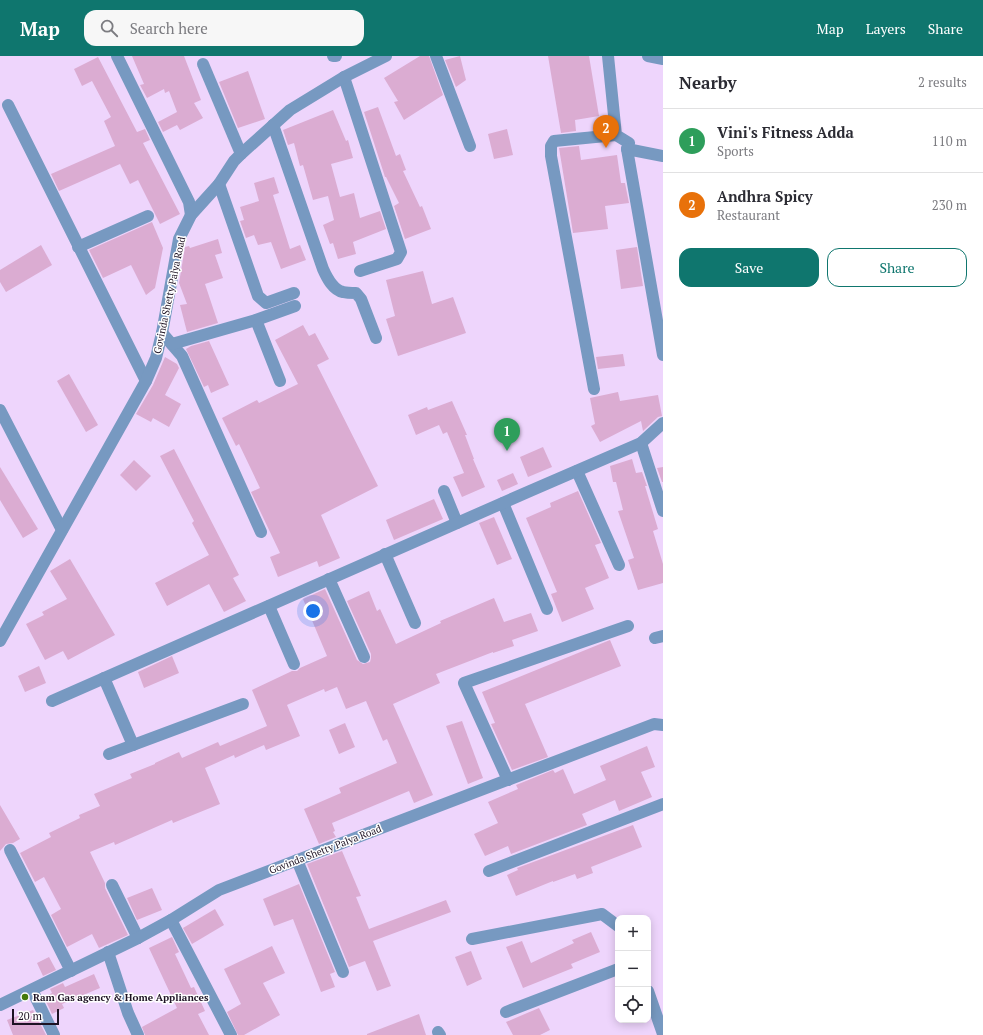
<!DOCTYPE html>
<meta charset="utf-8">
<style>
body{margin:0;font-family:"PT Serif",serif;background:#f7f7f7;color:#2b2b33}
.controls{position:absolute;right:12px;bottom:12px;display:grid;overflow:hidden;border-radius:8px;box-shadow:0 2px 10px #0003}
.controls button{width:36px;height:36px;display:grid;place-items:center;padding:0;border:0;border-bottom:1px solid #e1e1e2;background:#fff;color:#2b2b33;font:20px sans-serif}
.scale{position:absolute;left:12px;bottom:10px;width:47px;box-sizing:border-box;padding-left:4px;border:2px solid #1d1223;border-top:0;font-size:11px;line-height:14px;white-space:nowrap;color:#1d1223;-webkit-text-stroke:3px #fff;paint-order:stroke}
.you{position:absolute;left:313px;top:555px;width:14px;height:14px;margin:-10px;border:3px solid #fff;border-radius:50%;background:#1a73e8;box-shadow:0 0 0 6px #1a73e833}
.badge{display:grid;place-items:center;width:26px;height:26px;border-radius:50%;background:#0f766e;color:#fff;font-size:13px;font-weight:700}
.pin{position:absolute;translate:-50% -33px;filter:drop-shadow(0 1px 2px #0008)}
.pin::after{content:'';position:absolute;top:21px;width:14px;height:12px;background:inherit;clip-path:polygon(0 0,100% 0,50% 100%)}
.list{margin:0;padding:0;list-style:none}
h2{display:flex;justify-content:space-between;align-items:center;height:52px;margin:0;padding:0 16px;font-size:17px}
h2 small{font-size:13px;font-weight:400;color:#7c7c81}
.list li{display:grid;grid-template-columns:26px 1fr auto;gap:12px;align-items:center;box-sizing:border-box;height:64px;padding:0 16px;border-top:1px solid #e1e1e2}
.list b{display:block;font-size:15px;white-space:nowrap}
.list p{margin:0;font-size:13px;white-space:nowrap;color:#7c7c81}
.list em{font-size:13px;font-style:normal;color:#7c7c81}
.actions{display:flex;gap:8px;padding:12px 16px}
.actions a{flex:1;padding:9px 0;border:1px solid #0f766e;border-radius:12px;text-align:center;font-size:14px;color:#0f766e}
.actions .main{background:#0f766e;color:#fff}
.icon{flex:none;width:22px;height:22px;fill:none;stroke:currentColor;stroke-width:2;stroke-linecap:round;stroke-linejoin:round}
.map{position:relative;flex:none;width:663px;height:979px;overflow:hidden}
header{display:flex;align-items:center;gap:24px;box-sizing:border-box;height:56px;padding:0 20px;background:#0f766e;color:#fff}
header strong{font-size:19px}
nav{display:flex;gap:22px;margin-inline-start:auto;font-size:14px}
.search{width:280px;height:36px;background:#f7f7f7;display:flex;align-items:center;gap:10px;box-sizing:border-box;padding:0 14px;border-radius:12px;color:#7c7c81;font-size:15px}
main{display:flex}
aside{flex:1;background:#fff}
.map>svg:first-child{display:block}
</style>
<header>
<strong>Map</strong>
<div class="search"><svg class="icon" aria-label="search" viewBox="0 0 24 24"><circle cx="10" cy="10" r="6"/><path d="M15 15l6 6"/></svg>Search here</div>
<nav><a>Map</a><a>Layers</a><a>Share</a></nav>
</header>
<main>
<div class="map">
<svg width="663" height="979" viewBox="0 0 663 979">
<rect width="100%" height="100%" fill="#eed5fc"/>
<g fill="#dbacd2">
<path d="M132,0H184L201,44L194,47L203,62L180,74L177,69L163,76L158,66L177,56L169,35L165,37L164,33L147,42L140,29L144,28Z"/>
<path d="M420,0H429L443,39L404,64L394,46L398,45L384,22Z"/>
<path d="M460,0L466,24L456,31L445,4Z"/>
<path d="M548,0H589L599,60L575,64L576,75L561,77Z"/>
<path d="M98,1L137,76L145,73L150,84L143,87L180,158L160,168L138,124L130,128L120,108L59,135L51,118L115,90L104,65L111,61L92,25L82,30L74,13Z"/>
<path d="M248,15L265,63L238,72L219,26Z"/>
<path d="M378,51L396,100L400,98L406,114L403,115L420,151L422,150L431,173L405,183L394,150L399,147L386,121H385L364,56Z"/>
<path d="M333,54L346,85L348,84L353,102L331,108L340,141L354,137L360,162L380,155L386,173L353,186L356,198L338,203L333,187L330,188L323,169L334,164L328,140L313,144L303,109L300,110L294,87L288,89L283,74Z"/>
<path d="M507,73L513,99L494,103L488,78Z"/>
<path d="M579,90L581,104L617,99L621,127H625L629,147L605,150L608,173L573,177L559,92Z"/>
<path d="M274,121L279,137L273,139L290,193L300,189L306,204L281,213L271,186L258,189L254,179L246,182L240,165L244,164L240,151L259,145L254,127Z"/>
<path d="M152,166L163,192L155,232L146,239L131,209L103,222L89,194Z"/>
<path d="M218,183L222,197L215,199L223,222L205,228L218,267L187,276L180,249L187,248L179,227L185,191L189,190L190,192Z"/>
<path d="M41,189L52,209L6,236L0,226V214Z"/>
<path d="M637,191L643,230L621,233L616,194Z"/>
<path d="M423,215L432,248L453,241L466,277L398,300L386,263L395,260L386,224Z"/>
<path d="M303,269L309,280L315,277L329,303L317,309L378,430L321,459L340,502L319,511L317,505L278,521L270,501L280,497L251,436L260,432L239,388L236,390L222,362L257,344L259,347L298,328L275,284Z"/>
<path d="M209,285L229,329L211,337L208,329L204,331L186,293L191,290Z"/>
<path d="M623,298L625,310L598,313L596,301Z"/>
<path d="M165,301L177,308L179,312L165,339L181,348L169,371L153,362L151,366L136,358L153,329Z"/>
<path d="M69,318L98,369L86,376L57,325Z"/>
<path d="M618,336L620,345L658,339L662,360L658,361L643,375L641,365L600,386L591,370L595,368L590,342Z"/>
<path d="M452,345L467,379H465L474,403H473L485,431L462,441L453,421L464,417L447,376L443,378L439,369L416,379L408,359L427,351L428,354Z"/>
<path d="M543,391L552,411L528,421L520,401Z"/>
<path d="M174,393L239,519L233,522L246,545L224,556L209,528L167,550L155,527L209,499L192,467L194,465L160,400Z"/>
<path d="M632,403L636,417L642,416L647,430H645L658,473L653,475L663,508V527L638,534L628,504L634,502L618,455L623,454L616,426H613L610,410Z"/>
<path d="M134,404L151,420L136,435L120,419Z"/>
<path d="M0,411L38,473L23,482L0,444Z"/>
<path d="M663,411V426H662L657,412Z"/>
<path d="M513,417L518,428L502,435L497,424Z"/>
<path d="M578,435L601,487L595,489L609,522L585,532L594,553L562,566L551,538L557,536L526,462L551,451L550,447Z"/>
<path d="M434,443L443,463L394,484L386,464Z"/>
<path d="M494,461L512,503L497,509L479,467Z"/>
<path d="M70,503L115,579L68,604L63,595L45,604L26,568L44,559L42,556L67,543L50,515Z"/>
<path d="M325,533L357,604L363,608L370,606L371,602V598L347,545L369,535L377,555L380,553L396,588L441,567L440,565L494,542L504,566L531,557L538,575L512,584L514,590L493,597V596L436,618L440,627L393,648L433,739L414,747L409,735L332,767L335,775L333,776L336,781L319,788L304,753L341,737L339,732L397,707L387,683L383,685L366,645L346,653L337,631L325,636L324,633L289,648L287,649L300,680L266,694L264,689L235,702L234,699L205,712L220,748L173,767L172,764L115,789L114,786L90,796L105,827V832L128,879L99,892L92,878L67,891L51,859L61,853L44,821L35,826L20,797L51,781L49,777L80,762L79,759L100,750L94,738L132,722L130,718L155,708V707L179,696L182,702L218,686L220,690L267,670L252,634L292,615H297L300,612L327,600L303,543Z"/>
<path d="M610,584L621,610L525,648L548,701L512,714L491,668L495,667L482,636Z"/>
<path d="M172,600L179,617L144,632L138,616Z"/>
<path d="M39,610L46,627L25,636L18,620Z"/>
<path d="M462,665L483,722L468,728L446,670Z"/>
<path d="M345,667L355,691L339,698L329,674Z"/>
<path d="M647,690L655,711L641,716L652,741L619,755L615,744L582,758L587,769L511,798L508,790L485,800L474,778L498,767L488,746L518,733L516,729L553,714L555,717L563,713L574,738L606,724L600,710Z"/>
<path d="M0,749L20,783L13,787L6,788L0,795Z"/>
<path d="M633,769L642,791L591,811L593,817L577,823L575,818L553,826V825L516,840L507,819L518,814L517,812Z"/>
<path d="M342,795L361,840L356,841L369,873L446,844L451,856L373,885L391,930L377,935L365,905L349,911L307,808Z"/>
<path d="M299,828L335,916L330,918L335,931L321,936L293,863L274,870L263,843Z"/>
<path d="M152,832L162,854L137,864L127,842Z"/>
<path d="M215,853L224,869L192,888L183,872Z"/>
<path d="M591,876L600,896L571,908L573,912L523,932L506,891L522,885L531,907L574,887L572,884Z"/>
<path d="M172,881L179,896L175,898L191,932L194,931L205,955L198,958L209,979H145L142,971L177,952L149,892Z"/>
<path d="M272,890L285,917L263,927L280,959L244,979H238L227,956L241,948L224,913Z"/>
<path d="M471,895L482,923L467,930L455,901Z"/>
<path d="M49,901L56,914L43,920L37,907Z"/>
<path d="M94,918L100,932L62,948L64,952L52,958L44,941L52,937L50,933L63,927L65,931Z"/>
<path d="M539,952L550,974L540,979H513L506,966Z"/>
<path d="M33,954L46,979H13L7,964Z"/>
<path d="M419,958L426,979H367V978Z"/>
</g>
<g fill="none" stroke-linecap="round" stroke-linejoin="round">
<g stroke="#7799c1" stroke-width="12">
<path d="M117,0L189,146L191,159"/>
<path d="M333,0H336"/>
<path d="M436,0L470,90"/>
<path d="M608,0L616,79L629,87L627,93"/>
<path d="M648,0L663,3"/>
<path d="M203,8L241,98"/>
<path d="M344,21L401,196L397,203L360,215"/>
<path d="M8,49L146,325"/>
<path d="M273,69L323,213C327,222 333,234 343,236C347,237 352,237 356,237L361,243L376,282"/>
<path d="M663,100L627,93L663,299"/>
<path d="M219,128L258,240L266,247L294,237"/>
<path d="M78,191L148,160"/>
<path d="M256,264L280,325"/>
<path d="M162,277L182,300L261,476"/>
<path d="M172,288L256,264L295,250"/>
<path d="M594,333L551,100V90L554,85L616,79"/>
<path d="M0,354L62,474"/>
<path d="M641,387L663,455"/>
<path d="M577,415L619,509"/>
<path d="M444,435L457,467"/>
<path d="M503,447L547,553"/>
<path d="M385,498L415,567"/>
<path d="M329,523L364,601"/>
<path d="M269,550L294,608"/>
<path d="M655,582L663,580"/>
<path d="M0,585L146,325L156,302L162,277L179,183L191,159L219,128L234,105L241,98L290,54L344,21L386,0"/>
<path d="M104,622L133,689"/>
<path d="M52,645L530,435L641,387L663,367"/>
<path d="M109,698L243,648"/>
<path d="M508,724L464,627L628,570"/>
<path d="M10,794L71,915"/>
<path d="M297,804L343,916"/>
<path d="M489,815L663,748"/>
<path d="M112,829L138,882"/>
<path d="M171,864L231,979"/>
<path d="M472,883L602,858L618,870"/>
<path d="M108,896L128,957L138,979"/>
<path d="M32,934L54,979"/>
<path d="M648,935L663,978"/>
<path d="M0,949L138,882L171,864L219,834L654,668L663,669"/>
<path d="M506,956L618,913"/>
<path d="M438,976L440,979"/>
</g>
</g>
<circle fill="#447909" stroke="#fff" stroke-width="1.5" cx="25" cy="941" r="4"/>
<g text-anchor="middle" stroke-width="3" stroke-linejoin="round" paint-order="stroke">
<g font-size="10" fill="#1d1223" stroke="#fff">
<text transform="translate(169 239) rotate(-78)" y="4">Govinda Shetty Palya Road</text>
<text transform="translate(325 793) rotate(-21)" y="4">Govinda Shetty Palya Road</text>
</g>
<g font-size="10" font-weight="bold" fill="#1d1223" stroke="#fff" text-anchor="start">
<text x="33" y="945">Ram Gas agency &amp; Home Appliances</text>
</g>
</g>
</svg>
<div class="controls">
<button>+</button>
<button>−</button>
<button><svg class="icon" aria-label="locate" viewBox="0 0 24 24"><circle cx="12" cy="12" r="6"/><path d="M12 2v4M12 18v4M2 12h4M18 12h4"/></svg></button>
</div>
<div class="scale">20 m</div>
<div class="you"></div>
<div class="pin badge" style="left:507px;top:395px;background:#2e9e5b">1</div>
<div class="pin badge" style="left:606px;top:92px;background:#e8710a">2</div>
</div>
<aside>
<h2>Nearby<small>2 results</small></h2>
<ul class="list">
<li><span class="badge" style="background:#2e9e5b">1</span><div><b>Vini's Fitness Adda</b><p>Sports</p></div><em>110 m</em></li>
<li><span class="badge" style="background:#e8710a">2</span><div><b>Andhra Spicy</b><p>Restaurant</p></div><em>230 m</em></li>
</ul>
<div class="actions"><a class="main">Save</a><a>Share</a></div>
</aside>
</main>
